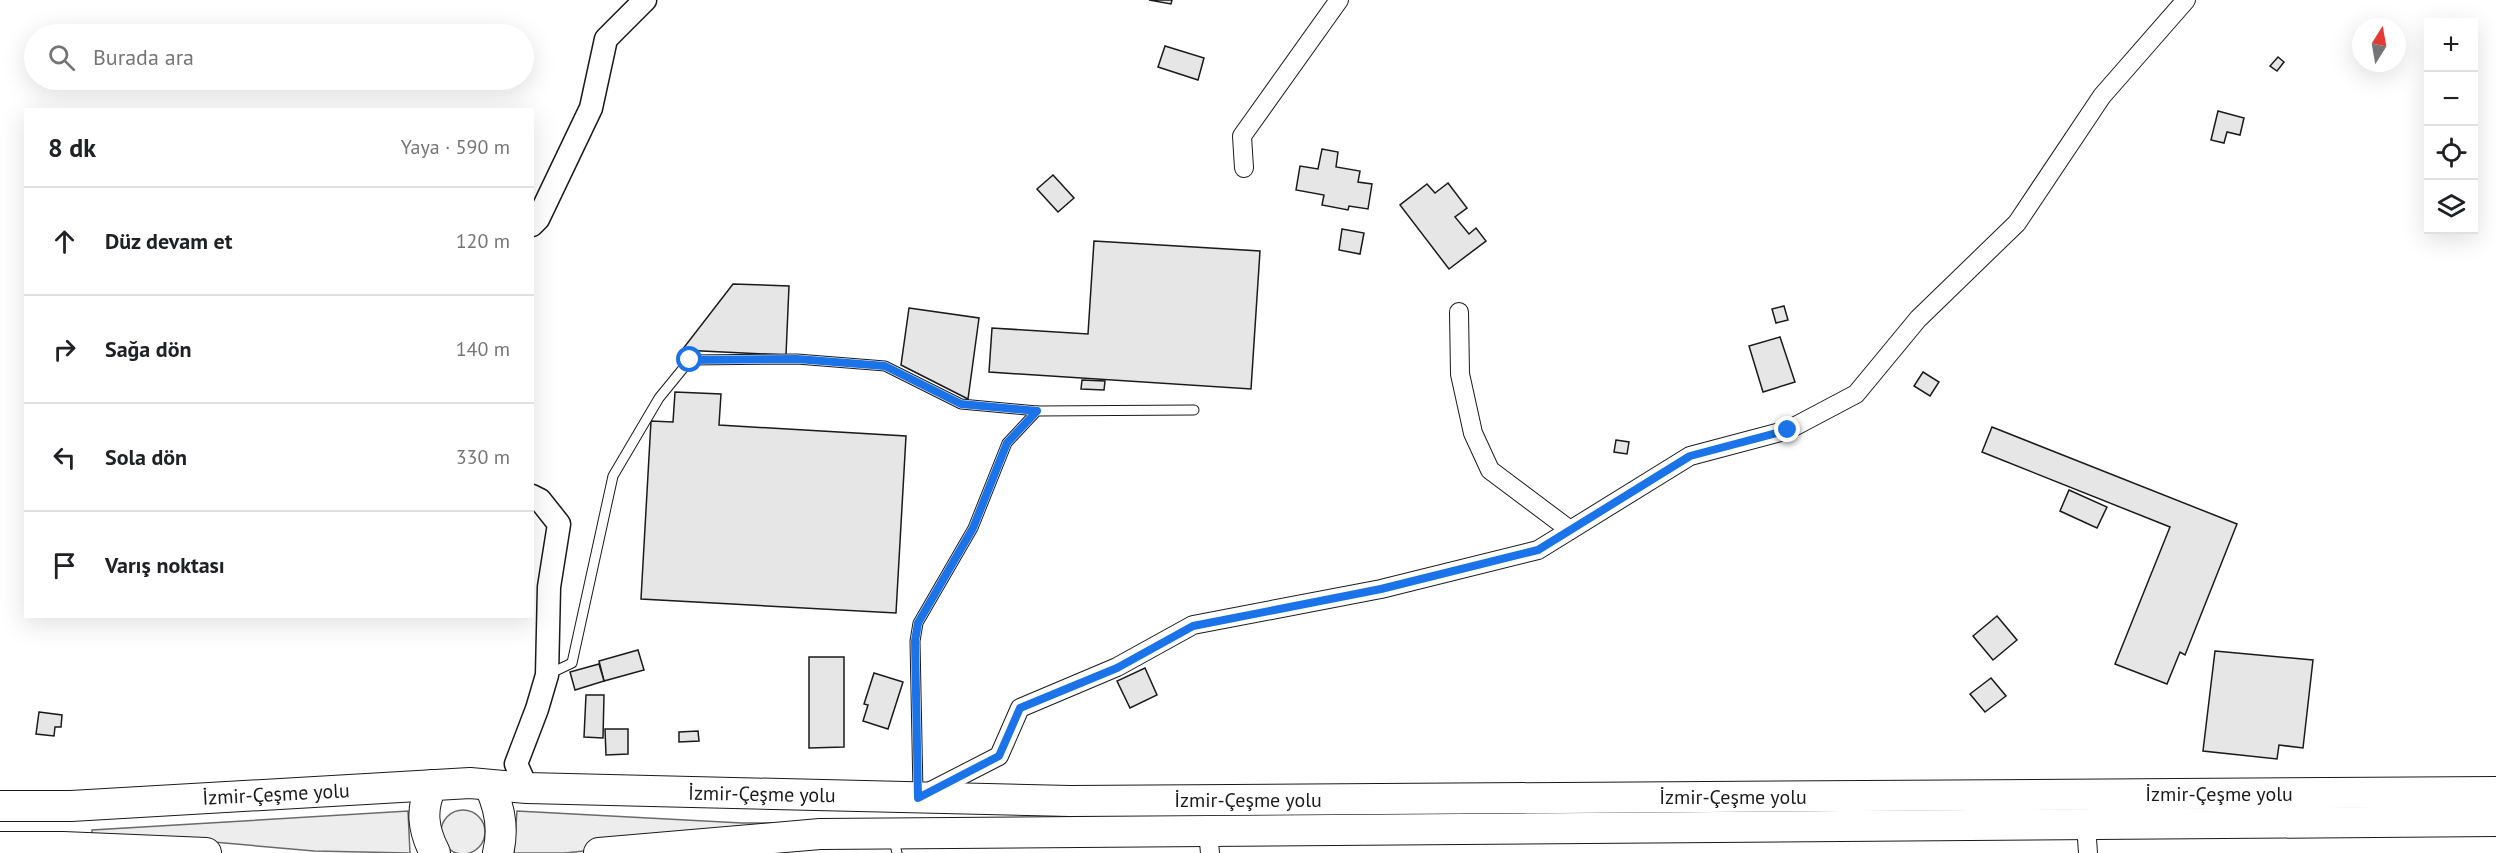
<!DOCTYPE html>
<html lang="tr">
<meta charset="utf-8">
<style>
body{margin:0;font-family:"PT Sans",sans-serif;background:#f6f6f6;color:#202124}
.controls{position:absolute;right:18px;top:18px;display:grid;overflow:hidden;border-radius:0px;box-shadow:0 6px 24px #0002}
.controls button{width:54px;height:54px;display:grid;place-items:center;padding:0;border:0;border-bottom:2px solid #e0e0e0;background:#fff;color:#202124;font:30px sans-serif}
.compass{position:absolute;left:2352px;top:18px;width:54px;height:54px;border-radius:50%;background:#fff;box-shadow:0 6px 24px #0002;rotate:11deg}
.stop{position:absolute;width:18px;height:18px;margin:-14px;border:4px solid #1a73e8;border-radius:50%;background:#fff}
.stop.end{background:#1a73e8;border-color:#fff;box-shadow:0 2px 6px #0008}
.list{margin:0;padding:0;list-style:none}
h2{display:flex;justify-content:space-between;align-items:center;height:78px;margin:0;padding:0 24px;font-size:26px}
h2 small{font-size:20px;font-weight:400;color:#757577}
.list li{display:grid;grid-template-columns:39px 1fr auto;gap:18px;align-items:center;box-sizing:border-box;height:108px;padding:0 24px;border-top:2px solid #e0e0e0}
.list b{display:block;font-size:22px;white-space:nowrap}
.list em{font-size:20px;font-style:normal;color:#757577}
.icon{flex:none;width:33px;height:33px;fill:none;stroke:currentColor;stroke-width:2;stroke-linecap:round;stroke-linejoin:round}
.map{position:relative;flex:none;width:2496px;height:853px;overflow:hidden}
.search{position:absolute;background:#fff;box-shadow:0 6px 24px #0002;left:24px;top:24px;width:510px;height:66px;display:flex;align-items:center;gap:15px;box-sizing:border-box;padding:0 21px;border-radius:33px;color:#757577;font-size:22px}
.panel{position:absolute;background:#fff;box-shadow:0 6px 24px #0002;left:24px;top:108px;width:510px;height:510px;border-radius:0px}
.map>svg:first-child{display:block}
</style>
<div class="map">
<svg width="2496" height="853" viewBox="0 0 2496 853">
<rect width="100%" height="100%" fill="#fff"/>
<g fill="#ededed" stroke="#6a6a6a" stroke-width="1.5">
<circle cx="463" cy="832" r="22"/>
<path d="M408,811L410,853L314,851L213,842L92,837V830Z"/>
<path d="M517,811L742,823H850L565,853H514Z"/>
</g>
<g fill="#e6e6e6" stroke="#1a1a1a" stroke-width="1.5">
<path d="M1149,0H1172L1171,4Z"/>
<path d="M1165,46L1204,58L1198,80L1158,67Z"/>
<path d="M2278,57L2284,62L2277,71L2270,66Z"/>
<path d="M2218,111L2244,118L2240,135L2227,132L2224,143L2211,140Z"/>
<path d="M1322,149L1338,152L1336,167L1360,171L1358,182L1372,184L1368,209L1349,206L1348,210L1322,205L1324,195L1296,190L1300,166L1318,169Z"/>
<path d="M1053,175L1074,198L1058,212L1037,189Z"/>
<path d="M1448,183L1467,208L1455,217L1469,234L1476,228L1486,241L1449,269L1400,205L1427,184L1435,193Z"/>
<path d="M1342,229L1364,233L1360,254L1339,250Z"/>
<path d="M1094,241L1260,251L1251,389L989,372L992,328L1088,334Z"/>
<path d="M733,284L789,286L786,355L682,350Z"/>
<path d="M1784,306L1788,320L1776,323L1772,309Z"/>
<path d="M909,308L979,318L968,399L901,365Z"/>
<path d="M1780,337L1795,382L1763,392L1749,346Z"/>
<path d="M1923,372L1939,382L1930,396L1914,386Z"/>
<path d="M1082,380L1105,381L1104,390L1081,389Z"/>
<path d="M675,392L721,394L719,425L906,436L896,613L641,599L651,421L673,422Z"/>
<path d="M1992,427L2237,524L2185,655L2180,652L2167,684L2115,664L2170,527L1982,452Z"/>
<path d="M1616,440L1629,442L1627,454L1614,452Z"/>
<path d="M2069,490L2107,507L2097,528L2060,511Z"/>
<path d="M1997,616L2017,640L1993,660L1973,636Z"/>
<path d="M638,650L644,670L604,681L599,661Z"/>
<path d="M2215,651L2313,660L2303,748L2279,745L2277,759L2203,751Z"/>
<path d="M809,657H844V747L809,748Z"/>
<path d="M599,664L604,681L575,690L570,672Z"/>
<path d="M1145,668L1157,695L1130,708L1117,681Z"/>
<path d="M874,673L903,682L888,729L863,721L868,705L864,704Z"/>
<path d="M1991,678L2006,696L1985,712L1970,694Z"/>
<path d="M586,695H604L603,738L584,737Z"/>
<path d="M39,712L62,715L61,727H55L54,736L36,734Z"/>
<path d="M605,729H628V754L606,755Z"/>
<path d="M698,731L699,741L679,742V732Z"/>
</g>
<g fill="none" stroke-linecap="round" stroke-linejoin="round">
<g stroke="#1a1a1a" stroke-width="11">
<g id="service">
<path d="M549,674L572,663L613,476L659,398L690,360L797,359L885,366L961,404L1037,411"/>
<path d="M918,792L915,641L918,623L973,528L1007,443L1037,411L1194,410"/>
<path d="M893,836L897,853"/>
</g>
</g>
<g stroke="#1a1a1a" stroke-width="20">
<g id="minor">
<path d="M1244,168L1242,136L1339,0"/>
<path d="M1459,312L1460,374L1473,433L1490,470L1570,530"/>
<path d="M925,794L999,756L1020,708L1117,667L1193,625L1381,589L1538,550L1690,456L1788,430L1856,394L1918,319L2017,223L2102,96L2186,0"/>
<path d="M2086,824L2088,853"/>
<path d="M1208,831L1210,853"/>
</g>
</g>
<g stroke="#1a1a1a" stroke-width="25">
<g id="tertiary">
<path d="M532,225L538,219L591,108L606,39L645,0"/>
<path d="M527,788L516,764L537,709L547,675L549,587L559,524L540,500L532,496"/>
</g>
</g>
<g stroke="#1a1a1a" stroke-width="32">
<g id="trunk">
<path d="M432,785C420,809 423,830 435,853"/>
<path d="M489,785C500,807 504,829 498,853"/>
<path d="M0,806H71L470,783L527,788L1070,801L2496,792"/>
<path d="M0,847H63L206,853"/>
<path d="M599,853L820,834L2496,821"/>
</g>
</g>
<use href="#service" stroke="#fff" stroke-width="9"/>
<use href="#minor" stroke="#fff" stroke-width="18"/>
<use href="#tertiary" stroke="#fff" stroke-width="22"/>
<use href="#trunk" stroke="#fff" stroke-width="30"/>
</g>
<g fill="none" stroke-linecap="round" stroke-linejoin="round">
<path stroke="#1a73e8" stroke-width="8" d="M690,360L797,359L885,366L961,404L1037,411L1007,443L973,528L918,623L915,641L918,798L999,756L1020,708L1117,668L1193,626L1381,589L1538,550L1690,456L1788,430"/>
</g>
<g text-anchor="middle" stroke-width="4.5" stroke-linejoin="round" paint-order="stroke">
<g font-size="20" fill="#1a1a1a" stroke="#fff">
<text transform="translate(276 794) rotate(-3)" y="7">İzmir-Çeşme yolu</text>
<text transform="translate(762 794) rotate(1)" y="7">İzmir-Çeşme yolu</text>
<text x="2219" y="801">İzmir-Çeşme yolu</text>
<text x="1733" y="804">İzmir-Çeşme yolu</text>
<text x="1248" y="807">İzmir-Çeşme yolu</text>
</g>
</g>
</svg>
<div class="controls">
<button>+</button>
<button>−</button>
<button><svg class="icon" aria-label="locate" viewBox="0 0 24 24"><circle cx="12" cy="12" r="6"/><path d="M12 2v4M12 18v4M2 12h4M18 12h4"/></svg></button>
<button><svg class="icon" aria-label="layers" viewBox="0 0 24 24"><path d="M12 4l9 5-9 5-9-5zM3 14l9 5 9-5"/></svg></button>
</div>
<svg class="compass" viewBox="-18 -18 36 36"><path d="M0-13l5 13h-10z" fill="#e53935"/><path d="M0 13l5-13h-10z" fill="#757577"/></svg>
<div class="stop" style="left:690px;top:360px"></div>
<div class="stop end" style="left:1788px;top:430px"></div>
<div class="search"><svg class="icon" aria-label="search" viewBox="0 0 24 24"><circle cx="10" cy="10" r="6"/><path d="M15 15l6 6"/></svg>Burada ara</div>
<section class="panel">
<h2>8 dk<small>Yaya · 590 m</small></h2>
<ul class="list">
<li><svg class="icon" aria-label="ahead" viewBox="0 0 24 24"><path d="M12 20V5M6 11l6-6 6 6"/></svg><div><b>Düz devam et</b></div><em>120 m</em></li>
<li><svg class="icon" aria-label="right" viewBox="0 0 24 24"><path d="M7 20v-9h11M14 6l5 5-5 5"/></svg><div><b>Sağa dön</b></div><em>140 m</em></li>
<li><svg class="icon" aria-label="left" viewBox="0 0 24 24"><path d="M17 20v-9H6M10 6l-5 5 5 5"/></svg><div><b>Sola dön</b></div><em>330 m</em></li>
<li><svg class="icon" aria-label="arrive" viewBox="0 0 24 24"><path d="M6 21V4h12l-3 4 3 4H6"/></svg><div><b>Varış noktası</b></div></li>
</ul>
</section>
</div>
